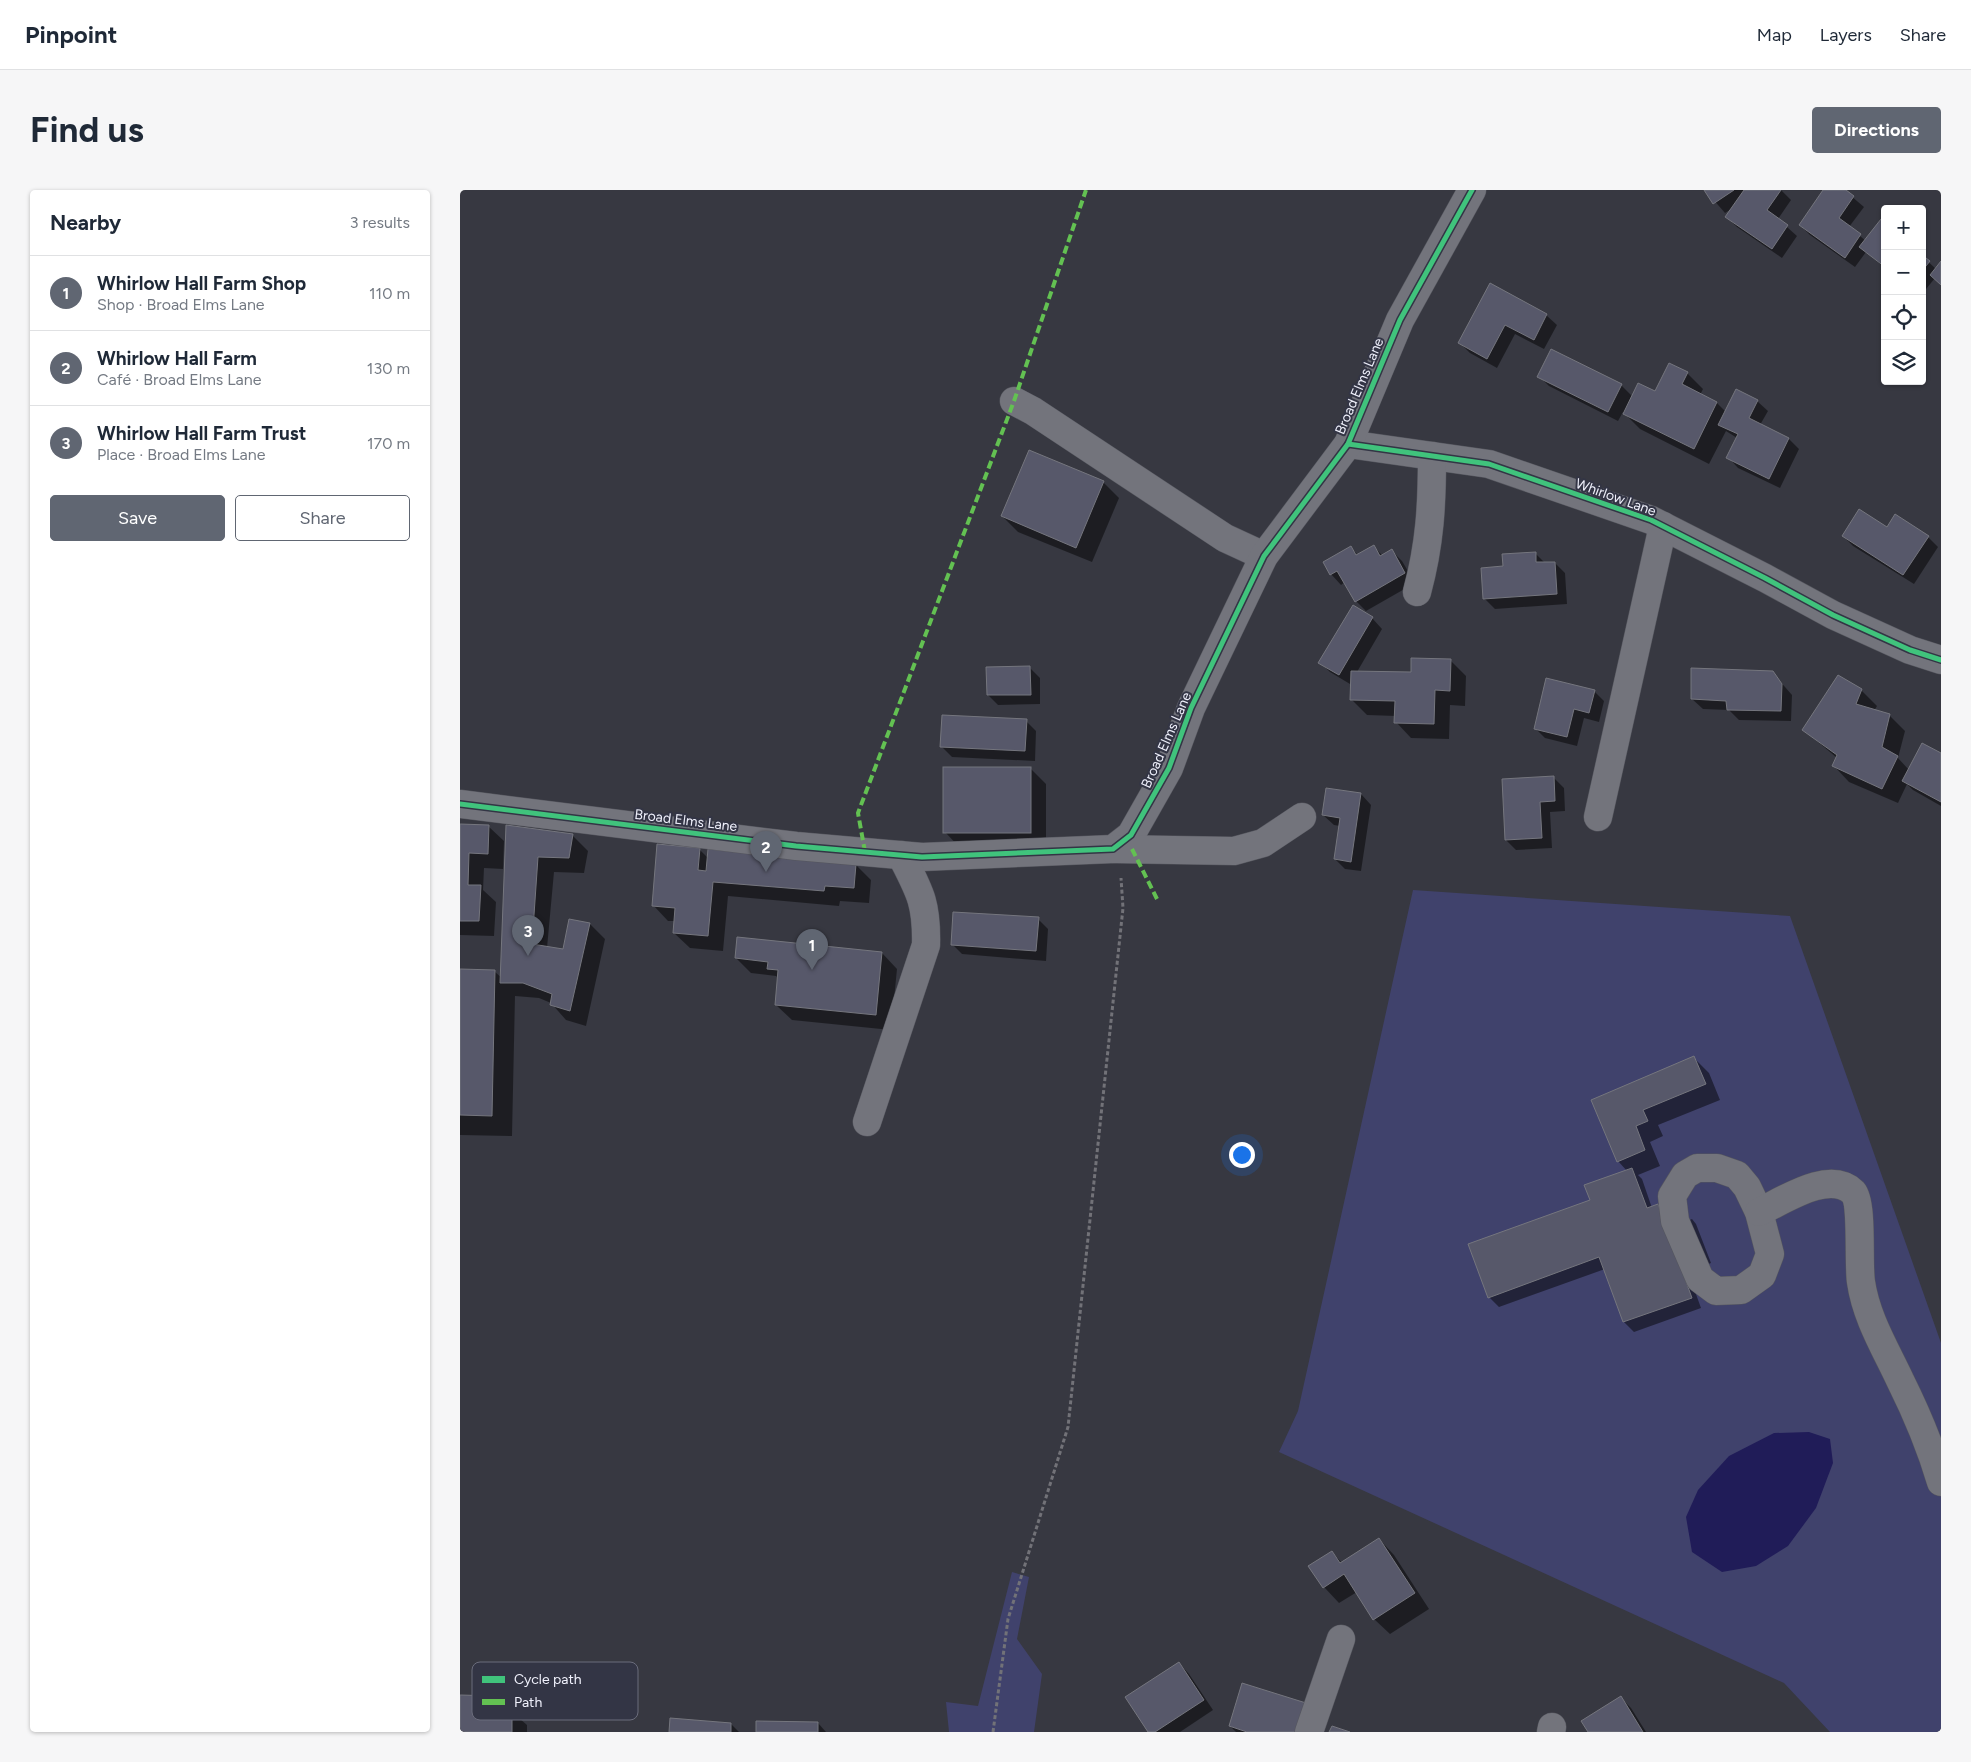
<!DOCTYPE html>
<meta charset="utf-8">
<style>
body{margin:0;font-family:Figtree,sans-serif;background:#f6f6f7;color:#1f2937}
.controls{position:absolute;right:15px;top:15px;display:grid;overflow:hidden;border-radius:5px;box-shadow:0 1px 4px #0004}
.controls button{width:45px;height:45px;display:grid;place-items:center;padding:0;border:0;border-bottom:1px solid #e0e1e3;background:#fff;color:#1f2937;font:25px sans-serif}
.you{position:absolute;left:781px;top:964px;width:18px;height:18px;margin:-12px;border:4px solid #fff;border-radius:50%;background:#1a73e8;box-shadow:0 0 0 8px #1a73e833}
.badge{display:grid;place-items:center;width:32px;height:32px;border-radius:50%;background:#606672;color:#fff;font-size:16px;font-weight:700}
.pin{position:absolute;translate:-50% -41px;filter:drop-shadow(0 1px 2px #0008)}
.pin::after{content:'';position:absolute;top:26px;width:18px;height:15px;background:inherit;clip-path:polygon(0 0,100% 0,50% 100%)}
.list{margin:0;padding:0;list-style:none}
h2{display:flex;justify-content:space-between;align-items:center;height:65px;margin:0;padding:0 20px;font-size:21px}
h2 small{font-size:16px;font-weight:400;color:#747a83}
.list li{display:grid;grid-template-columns:32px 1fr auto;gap:15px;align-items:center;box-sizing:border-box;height:75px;padding:0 20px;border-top:1px solid #e0e1e3}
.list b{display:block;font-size:19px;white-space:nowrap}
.list p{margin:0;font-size:16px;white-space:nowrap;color:#747a83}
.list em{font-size:16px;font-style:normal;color:#747a83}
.actions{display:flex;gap:10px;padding:15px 20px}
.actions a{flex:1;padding:11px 0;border:1px solid #606672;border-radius:5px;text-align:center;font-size:18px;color:#606672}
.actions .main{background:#606672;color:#fff}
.icon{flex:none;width:28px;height:28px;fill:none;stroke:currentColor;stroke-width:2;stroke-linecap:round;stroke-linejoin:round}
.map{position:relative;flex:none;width:1481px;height:1542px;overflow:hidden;border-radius:5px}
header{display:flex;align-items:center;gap:30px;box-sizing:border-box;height:70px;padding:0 25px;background:#fff;border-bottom:1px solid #e0e1e3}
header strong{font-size:24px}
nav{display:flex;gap:28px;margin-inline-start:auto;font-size:18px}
.intro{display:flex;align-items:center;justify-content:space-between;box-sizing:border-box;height:120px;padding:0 30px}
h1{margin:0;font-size:35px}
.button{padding:12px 22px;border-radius:5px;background:#606672;color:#fff;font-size:18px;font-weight:700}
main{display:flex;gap:30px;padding:0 30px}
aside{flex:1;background:#fff;border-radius:5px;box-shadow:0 1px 4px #0004}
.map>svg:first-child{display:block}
</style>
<header>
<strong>Pinpoint</strong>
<nav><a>Map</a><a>Layers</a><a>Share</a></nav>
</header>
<div class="intro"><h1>Find us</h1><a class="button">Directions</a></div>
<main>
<aside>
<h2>Nearby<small>3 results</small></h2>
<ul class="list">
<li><span class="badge">1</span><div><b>Whirlow Hall Farm Shop</b><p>Shop · Broad Elms Lane</p></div><em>110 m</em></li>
<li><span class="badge">2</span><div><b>Whirlow Hall Farm</b><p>Café · Broad Elms Lane</p></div><em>130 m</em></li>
<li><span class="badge">3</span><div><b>Whirlow Hall Farm Trust</b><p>Place · Broad Elms Lane</p></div><em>170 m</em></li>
</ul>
<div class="actions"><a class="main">Save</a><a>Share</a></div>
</aside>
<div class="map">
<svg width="1481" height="1542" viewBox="0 0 1481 1542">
<rect width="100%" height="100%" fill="#373841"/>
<g fill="#40426c">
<path d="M953,700L1330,726L1481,1153V1542H1370L1324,1493L819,1262L838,1221Z"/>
<path d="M552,1382L569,1387L557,1449L582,1484L574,1542H489L486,1512L518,1516Z"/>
</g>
<path fill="#201c58" d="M1349,1242L1370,1249L1373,1273L1356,1318L1328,1356L1296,1376L1262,1382L1232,1362L1226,1327L1238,1300L1269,1266L1314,1243Z"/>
<g fill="#0007">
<path d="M1245,0H1321L1331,10L1318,29L1337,46L1322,68L1277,37L1267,27L1273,18L1265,23Z"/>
<path d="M1365,0H1384L1404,17L1389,37L1406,51L1425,26V78L1406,62L1395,77L1350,45L1340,35Z"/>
<path d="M1462,66L1476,79L1481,73V95L1475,88L1462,104Z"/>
<path d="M1030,95L1086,125L1097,135L1084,159L1055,144L1037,178L1010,163L1000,153Z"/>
<path d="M1227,183L1243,199L1240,205L1257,213L1266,222L1297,211L1308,221L1300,235L1329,249L1339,259L1320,298L1278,278L1268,267L1277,248L1266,241L1249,274L1180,239L1163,222L1158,231L1089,196L1079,186L1161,195L1173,207L1196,203Z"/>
<path d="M643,292L659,308L632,372L558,342L542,326Z"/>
<path d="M1427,338L1468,347L1478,357L1454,394L1393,356L1383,346Z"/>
<path d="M914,357L923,366L932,361L942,371L955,393L906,421L896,411L885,392L881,395L871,384L891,358L898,365Z"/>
<path d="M1075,363L1085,373H1095L1105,383L1107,414L1035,419L1024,408L1044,378Z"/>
<path d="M893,417L912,428L922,439L897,482L952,484L990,470L1006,486L1005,516L990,515L989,549L951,548L936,532V526L907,525L891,509L892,490L890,494L870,482L860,472Z"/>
<path d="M570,478L580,488V514L538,515L528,505Z"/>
<path d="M1312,482L1332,505L1331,531L1279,530L1269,520L1243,519L1232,509Z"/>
<path d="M1401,500L1417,516L1414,521L1429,525L1445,541L1438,568L1449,580L1481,565V616L1453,600L1447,594L1438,613L1389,592L1374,576L1377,568L1343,539Z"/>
<path d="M1134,501L1144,511L1139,532L1124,528L1117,556L1085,548L1075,538Z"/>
<path d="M566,531L576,541L575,571L492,567L482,557Z"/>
<path d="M570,578L586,594V658H500L485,642Z"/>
<path d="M1093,587L1104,598L1105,621L1090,622L1092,658L1056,660L1046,650Z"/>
<path d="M901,604L911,615L901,681L885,679L875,669L880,636L874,635L863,625Z"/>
<path d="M0,635L28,636L44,651L43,679L24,678L23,700L36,712L34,746L0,745Z"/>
<path d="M47,637L112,645L128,661L124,683L94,682L87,758L104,760L110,730L130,734L145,749L126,836L106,830L91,813L79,808L55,806L52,946L0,945V781L35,782L42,788Z"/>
<path d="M239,659L248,668L396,675L411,690L409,713L380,711L379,716L268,706L263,761L230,758L214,743L215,731H208L193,715Z"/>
<path d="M578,729L588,739L586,771L502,764L492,754Z"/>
<path d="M422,763L437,779L431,840L332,830L316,815L319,789L316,786L291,783L276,768Z"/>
<path d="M1234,868L1249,883L1260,910L1198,935L1203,946L1190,952L1200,976L1178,985L1182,989L1192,1018L1198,1016L1208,1026L1212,1037L1232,1029L1236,1034L1251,1073L1228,1082L1241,1118L1174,1142L1164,1132L1145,1079L1039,1117L1029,1107L1131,1011L1167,981L1158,971L1133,910Z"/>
<path d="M919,1349L934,1365L969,1419L930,1444L914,1429L897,1402L879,1413L864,1397L872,1362L882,1373Z"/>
<path d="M719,1473L729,1484L753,1520L720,1542H690Z"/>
<path d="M0,1507H35L67,1535V1542H0Z"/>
<path d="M1161,1508L1171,1518L1186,1542H1130Z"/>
<path d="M358,1533L366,1542H297Z"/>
<path d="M271,1534L279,1542H211Z"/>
<path d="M770,1536L850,1542H776Z"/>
</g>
<g fill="#57586a" stroke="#75767e">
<path d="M1244,0H1274L1253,14Z"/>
<path d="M1284,0H1321L1307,20L1328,35L1312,59L1265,27Z"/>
<path d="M1363,0H1386L1394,6L1379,28L1401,44L1385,68L1339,35Z"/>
<path d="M1425,24V77L1399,57Z"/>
<path d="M1462,65L1470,71L1462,81Z"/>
<path d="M1481,71V95L1470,85Z"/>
<path d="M1030,93L1087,124L1074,150L1045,135L1027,169L998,153Z"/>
<path d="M1091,159L1162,194L1148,222L1077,187Z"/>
<path d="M1209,173L1228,182L1222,194L1257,212L1234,259L1163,224L1178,193L1195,201Z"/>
<path d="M1276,199L1298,210L1289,228L1329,248L1309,289L1266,268L1278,244L1258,235Z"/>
<path d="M569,260L644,291L616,358L541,326Z"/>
<path d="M1399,319L1427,337L1435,324L1469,346L1443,385L1382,346Z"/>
<path d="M914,355L920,366L932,359L945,383L895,412L877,381L870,385L863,372L891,356L896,365Z"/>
<path d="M1076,362V372H1095L1097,404L1023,409L1021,378L1043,376L1042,364Z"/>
<path d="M893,415L913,427L879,485L858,473Z"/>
<path d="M951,468L991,469L990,501L975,500L974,534L934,533L935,511L890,510L891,481L951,482Z"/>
<path d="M570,476L571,505H527L526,477Z"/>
<path d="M1231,478L1313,481L1322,494L1321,521L1267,520L1266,511L1231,509Z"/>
<path d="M1378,485L1402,499L1396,514L1430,524L1422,557L1438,566L1422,599L1372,576L1377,565L1342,540Z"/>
<path d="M1086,488L1135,500L1129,523L1114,519L1107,547L1074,539Z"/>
<path d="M482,525L567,529L565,561L480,557Z"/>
<path d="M1462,553L1481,563V612L1442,591Z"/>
<rect x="483" y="577" width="88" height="66"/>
<path d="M1094,586L1095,611L1080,612L1082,648L1045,650L1042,589Z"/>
<path d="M866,598L901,603L891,672L874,669L880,628L862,625Z"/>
<path d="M0,634L29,635L28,664L9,663L8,695H21L19,731H0Z"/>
<path d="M46,635L113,644L109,668L78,667L72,754L103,759L109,729L130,733L110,821L90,815L92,804L63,793H40Z"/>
<path d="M197,654L240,658L238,680L246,681L248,659L396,674L394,698L365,696L364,701L253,692L248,746L213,743L215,718L192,716Z"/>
<path d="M493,722L579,727L576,761L491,755Z"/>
<path d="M277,747L422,762L416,825L315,815L318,780L307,779L308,772L275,768Z"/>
<path d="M0,779L35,780L32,926L0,925Z"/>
<path d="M1234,866L1246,894L1183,920L1188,931L1176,936L1185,960L1157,972L1131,910Z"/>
<path d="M1172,978L1187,1018L1198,1014L1232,1108L1163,1132L1139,1067L1028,1108L1008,1054L1130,1010L1124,995Z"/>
<path d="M919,1348L955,1403L913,1430L884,1384L863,1398L848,1376L872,1361L880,1373Z"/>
<path d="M719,1472L744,1510L695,1542H688L665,1507Z"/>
<path d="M782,1493L846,1513L837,1542H787L769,1536Z"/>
<path d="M0,1505L36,1506L35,1519H52V1542H0Z"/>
<path d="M1161,1506L1183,1542H1128L1121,1531Z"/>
<path d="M210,1528L271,1533V1542H209Z"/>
<path d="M296,1531L358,1532V1542H296Z"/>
<path d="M872,1536L890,1542H869Z"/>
</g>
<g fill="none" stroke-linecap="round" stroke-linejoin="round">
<g stroke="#55565e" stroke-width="29">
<g id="minor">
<path d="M554,211L573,221L765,348L804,366"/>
<path d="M888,254L1029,274L1191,330L1305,388L1373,425L1450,460L1481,470"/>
<path d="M957,402C970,354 972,315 972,266"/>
<path d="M0,614L336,656L462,667L653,659L671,645L709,578L731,518L804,366L888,254L940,130L1012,0"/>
<path d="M1138,627L1203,336"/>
<path d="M653,659L774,661L803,653L842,627"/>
<path d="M407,932L466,755C467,713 460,702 441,665"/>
<path d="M1237,978H1257L1277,985L1287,997L1299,1022L1310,1064L1302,1085L1281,1100L1256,1101L1240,1089L1215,1031L1212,1006L1225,985Z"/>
<path d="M1299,1022C1323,1011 1369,979 1393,1002C1403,1013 1398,1074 1401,1092C1406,1127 1425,1158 1440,1190C1456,1222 1471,1258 1481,1292"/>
<path d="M849,1542L881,1449"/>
<path d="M1091,1542L1092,1537"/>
</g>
</g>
<path stroke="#727278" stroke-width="3" stroke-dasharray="4 2.5" stroke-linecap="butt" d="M533,1542L548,1429L608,1237L663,718L661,688"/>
<use href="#minor" stroke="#73747c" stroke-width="28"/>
<g stroke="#63c152" stroke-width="4" stroke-dasharray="8 4" stroke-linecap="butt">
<path d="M672,659L697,709"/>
<path d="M405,662L398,623L554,211L626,0"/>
</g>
<g stroke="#333545" stroke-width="8">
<g id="cycleway">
<path d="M888,254L1029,274L1191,330L1305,388L1373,425L1450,460L1481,470"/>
<path d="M0,614L336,656L462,667L653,659L671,645L709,578L731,518L804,366L888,254L940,130L1012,0"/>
</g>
</g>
<use href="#cycleway" stroke="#40c37c" stroke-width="5"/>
</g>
<g text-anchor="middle" stroke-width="4" stroke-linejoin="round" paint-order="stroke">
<g font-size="14" fill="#eff0fb" stroke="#333545">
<text transform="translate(899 196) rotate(-67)" y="5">Broad Elms Lane</text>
<text transform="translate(1156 307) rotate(20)" y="5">Whirlow Lane</text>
<text transform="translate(706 550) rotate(-66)" y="5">Broad Elms Lane</text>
<text transform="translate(226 630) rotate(7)" y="5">Broad Elms Lane</text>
</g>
</g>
<rect x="12" y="1472" width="166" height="58" rx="8" fill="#333545" stroke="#6b6d7c" stroke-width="1"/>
<rect x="22" y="1486" width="23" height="7" fill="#40c37c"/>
<rect x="22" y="1509" width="23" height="6" fill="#63c152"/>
<g font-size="14" fill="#eff0fb">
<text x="54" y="1494">Cycle path</text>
<text x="54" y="1517">Path</text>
</g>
</svg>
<div class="controls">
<button>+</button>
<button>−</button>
<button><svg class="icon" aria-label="locate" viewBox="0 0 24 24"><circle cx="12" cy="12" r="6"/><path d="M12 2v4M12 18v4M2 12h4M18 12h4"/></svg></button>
<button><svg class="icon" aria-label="layers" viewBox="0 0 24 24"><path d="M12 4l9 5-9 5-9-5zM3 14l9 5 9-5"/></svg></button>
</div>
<div class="you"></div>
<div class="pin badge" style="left:352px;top:780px">1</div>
<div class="pin badge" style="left:306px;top:682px">2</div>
<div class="pin badge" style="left:68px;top:766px">3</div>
</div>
</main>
